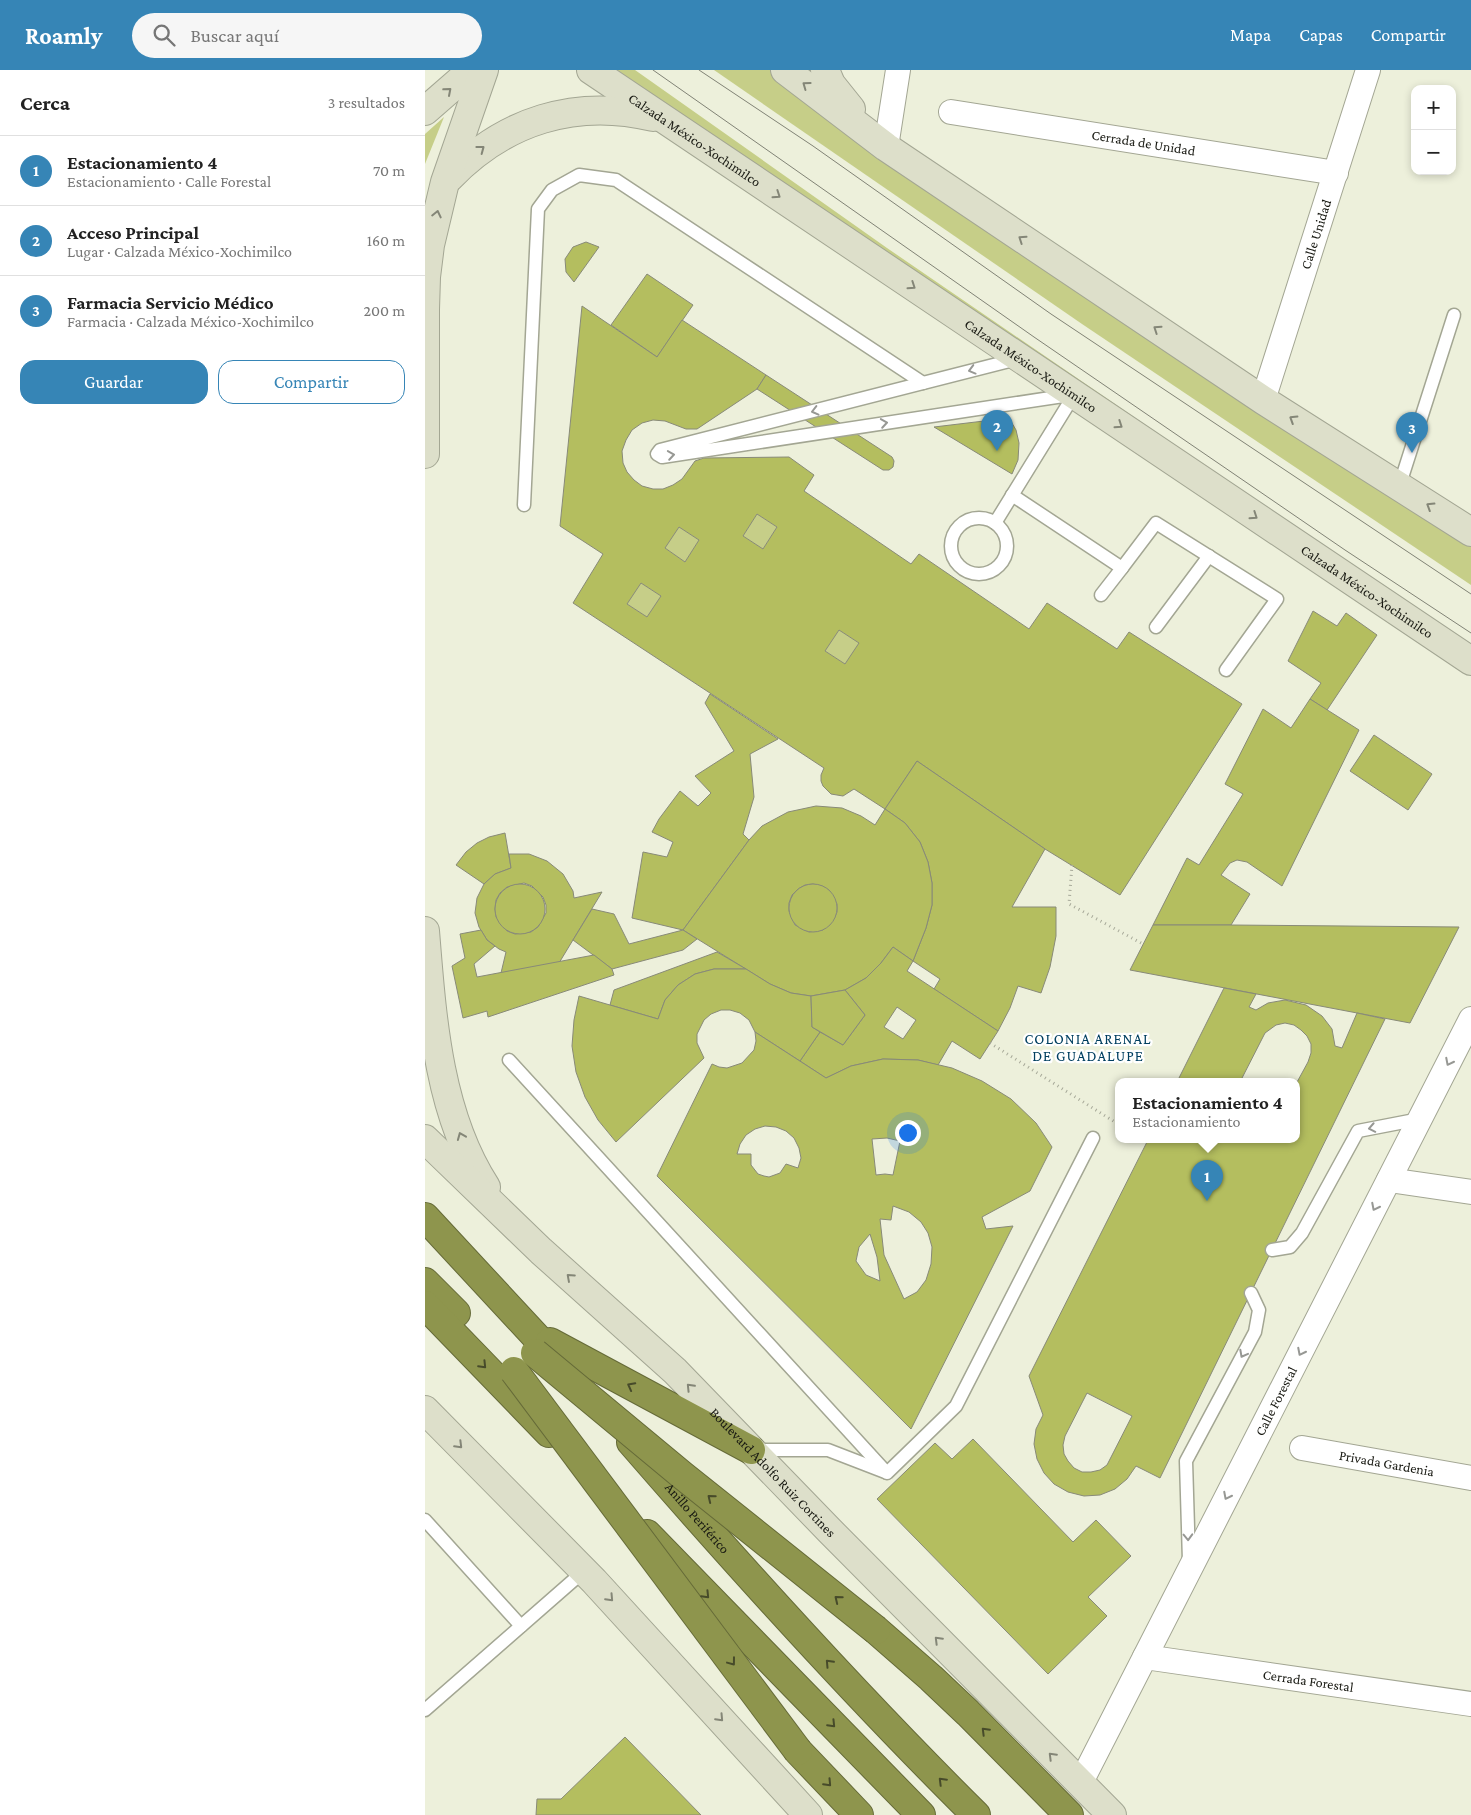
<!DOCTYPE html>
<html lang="es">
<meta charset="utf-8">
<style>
body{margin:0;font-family:"Crimson Pro",serif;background:#f6f6f6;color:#222}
.controls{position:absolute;right:15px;top:15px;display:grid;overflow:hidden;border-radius:10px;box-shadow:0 2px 8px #0003}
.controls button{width:45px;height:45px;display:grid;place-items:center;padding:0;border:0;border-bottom:1px solid #e0e0e0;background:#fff;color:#222;font:25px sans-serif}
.you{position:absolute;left:482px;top:1062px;width:18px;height:18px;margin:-12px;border:4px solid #fff;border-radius:50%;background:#1a73e8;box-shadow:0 0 0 8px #1a73e833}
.badge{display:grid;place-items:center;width:32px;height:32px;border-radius:50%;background:#3685b6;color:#fff;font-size:16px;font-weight:700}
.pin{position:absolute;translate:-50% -41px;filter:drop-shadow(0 1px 2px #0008)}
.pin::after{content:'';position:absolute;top:26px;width:18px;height:15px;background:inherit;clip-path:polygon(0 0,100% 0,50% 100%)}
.popup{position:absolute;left:690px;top:1008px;width:185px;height:65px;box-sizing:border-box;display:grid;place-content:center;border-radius:10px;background:#fff;filter:drop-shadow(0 1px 4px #0005);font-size:16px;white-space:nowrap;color:#767676}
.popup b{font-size:19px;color:#222}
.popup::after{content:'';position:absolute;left:50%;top:100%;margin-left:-10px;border:10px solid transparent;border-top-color:#fff}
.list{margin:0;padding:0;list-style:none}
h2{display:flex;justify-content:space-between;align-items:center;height:65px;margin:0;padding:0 20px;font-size:21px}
h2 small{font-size:16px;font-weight:400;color:#767676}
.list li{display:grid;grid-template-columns:32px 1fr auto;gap:15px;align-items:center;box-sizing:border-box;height:70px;padding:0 20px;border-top:1px solid #e0e0e0}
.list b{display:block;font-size:19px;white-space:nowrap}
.list p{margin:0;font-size:16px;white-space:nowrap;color:#767676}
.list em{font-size:16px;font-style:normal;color:#767676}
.actions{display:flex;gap:10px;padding:15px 20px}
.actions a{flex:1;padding:11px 0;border:1px solid #3685b6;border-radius:15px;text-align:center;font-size:18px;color:#3685b6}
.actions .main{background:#3685b6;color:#fff}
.icon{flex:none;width:28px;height:28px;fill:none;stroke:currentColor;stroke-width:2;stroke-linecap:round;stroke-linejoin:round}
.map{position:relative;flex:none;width:1046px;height:1745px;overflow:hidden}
header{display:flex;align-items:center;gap:30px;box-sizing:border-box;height:70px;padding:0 25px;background:#3685b6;color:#fff}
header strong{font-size:24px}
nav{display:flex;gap:28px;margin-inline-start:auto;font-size:18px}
.search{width:350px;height:45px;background:#f6f6f6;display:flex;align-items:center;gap:12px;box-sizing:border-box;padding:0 18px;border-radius:28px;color:#767676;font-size:19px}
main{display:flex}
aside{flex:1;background:#fff}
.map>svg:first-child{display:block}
</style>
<header>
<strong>Roamly</strong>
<div class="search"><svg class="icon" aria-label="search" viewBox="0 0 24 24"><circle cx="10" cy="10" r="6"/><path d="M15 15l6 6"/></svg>Buscar aquí</div>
<nav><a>Mapa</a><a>Capas</a><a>Compartir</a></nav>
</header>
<main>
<aside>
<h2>Cerca<small>3 resultados</small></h2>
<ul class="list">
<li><span class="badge">1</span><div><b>Estacionamiento 4</b><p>Estacionamiento · Calle Forestal</p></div><em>70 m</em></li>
<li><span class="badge">2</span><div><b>Acceso Principal</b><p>Lugar · Calzada México-Xochimilco</p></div><em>160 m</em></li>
<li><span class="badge">3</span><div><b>Farmacia Servicio Médico</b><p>Farmacia · Calzada México-Xochimilco</p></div><em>200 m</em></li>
</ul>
<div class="actions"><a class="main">Guardar</a><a>Compartir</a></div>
</aside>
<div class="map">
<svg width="1046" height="1745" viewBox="0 0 1046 1745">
<rect width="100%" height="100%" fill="#edf0db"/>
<g fill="#c6ce88">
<path d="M177,0H210L462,178L785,399Z"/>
<path d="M289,0H348L1044,467L1046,476V515L657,254Z"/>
<path d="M19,47L0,94V64Z"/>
<path d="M332,444L352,457L338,479L318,466Z"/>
<path d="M254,457L274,470L260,492L240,478Z"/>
<path d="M216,513L236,526L222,547L202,534Z"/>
<path d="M414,560L434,573L420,594L400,581Z"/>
</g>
<g fill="#b4be5f" stroke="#888a78" fill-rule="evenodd">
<path d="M161,172L174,177L149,212L141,202L140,189L148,177Z"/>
<path d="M222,204L268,235L232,287L186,255Z"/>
<path d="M157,236L232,287L257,250L341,305L332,319L272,359H261L240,351L228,350L217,353L207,360L201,370L197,381L198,393L202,402L209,410L217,416L228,419H238L248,415L257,409L270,391L279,388L364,387L389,405L379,421L486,494L494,484L604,559L622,533L692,579L704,562L817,634L695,825L620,779L492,691L460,739L429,719L418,726L406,724L398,716L396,711V705L399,698L148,533L178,484L135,456ZM332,444L352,457L338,479L318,466ZM254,457L274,470L260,492L240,478ZM216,513L236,526L222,547L202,534ZM414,560L434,573L420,594L400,581Z"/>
<path d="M341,305L467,387L469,391L468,397L464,400H458L332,319Z"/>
<path d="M584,348L591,360L594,373L593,390L587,404L509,357Z"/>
<path d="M888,541L912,556L921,543L952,565L902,640L885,629L896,613L863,591Z"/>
<path d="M285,624L353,669L325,684L329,727L318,764L324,770L258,860L207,848L218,782L242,787L248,772L227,762L234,749L255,721L273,736L286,723L270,706L309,681L280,633Z"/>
<path d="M885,629L934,660L857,816L822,792L812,790L805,793L796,805L825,824L806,855H728L762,788L774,795L818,724L800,714L838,639L866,658Z"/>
<path d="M949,665L1007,704L983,740L925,701Z"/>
<path d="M492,691L620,779L587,837H631V866L625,897L616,923L593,916L585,938L573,961L509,919L515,909L488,891L501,858L507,835V813L503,792L495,772L480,753L460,739Z"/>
<path d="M391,736L417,738L436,746L450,755L460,739L480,753L495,772L503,792L507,813V835L501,858L488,891L468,877L456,893L441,908L420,920L386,926L366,923L345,914L258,860L324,770L337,756L363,742ZM388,814L397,816L404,820L412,834V842L409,849L398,860L384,862L370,855L364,841V833L367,825L373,819L380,815Z"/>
<path d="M80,763L86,798L70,804L59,814L31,795L41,782L52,773L64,767Z"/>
<path d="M84,784H104L122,791L138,804L148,821L149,828L177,822L134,893L76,903L81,882L74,879L62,870L54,857L50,843L52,828L59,814L70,804L86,798ZM99,813L107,816L118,827L121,835V843L113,857L106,862L90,864L82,861L71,847L70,839L71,830L75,823L82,817Z"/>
<circle cx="95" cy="839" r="25"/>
<circle cx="388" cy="838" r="24"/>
<path d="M167,839L189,844L204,874L258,860L272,869L258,880L187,899L148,870Z"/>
<path d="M728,855H806L1034,857L985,953L705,900Z"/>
<path d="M56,860L62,870L70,876L49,894L52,907L169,885L187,899L189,905L63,947L62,941L38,948L27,896L40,888L35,864Z"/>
<path d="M468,877L488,891L482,901L573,961L555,989L527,971L513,995L493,990L458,989L426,996L401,1008L375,991L395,962L418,975L440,945L420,920L441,908L456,893ZM472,937L491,950L478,969L459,957Z"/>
<path d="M292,882L321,899H289L270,904L253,915L240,930L233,949L185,935L189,920Z"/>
<path d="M289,899H321L345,914L366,923L386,926L387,957L395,962L375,991L330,962L324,950L315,943L305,940H296L286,944L279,950L272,964V973L279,988L191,1072L173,1050L160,1027L151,1002L147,976L149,950L154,926L233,949L240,930L253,915L270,904Z"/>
<path d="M799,918L831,924L824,937L831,940L843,933L860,930L881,935L897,946L907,959L910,976L917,978L932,943L960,949L735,1408L711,1396L702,1409L690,1419L675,1425L659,1426L643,1422L629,1414L619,1403L612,1389L609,1374L611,1359L618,1345L604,1306L723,1070H871V1014L883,992L886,983V974L882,966L876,960L869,955L860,953L851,955L840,963L816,1010L821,1012H752ZM662,1323L707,1346L682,1395L675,1400L666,1402H657L649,1398L643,1391L639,1384L638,1375L640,1366Z"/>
<path d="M420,920L440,945L418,975L387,957L386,926Z"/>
<path d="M330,962L401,1008L426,996L458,989L493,990L527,998L557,1011L586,1029L611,1053L627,1077L605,1121L557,1147L561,1159L588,1156L486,1359L232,1106L287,994L294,997L302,998L317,993L329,980L331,971ZM340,1056L351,1057L361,1061L369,1068L374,1078L376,1088L373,1098L361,1094L355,1103L344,1107L339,1106L333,1104L326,1095V1084H312L315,1074L321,1065L330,1059ZM462,1068L475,1071L468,1105L460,1104L451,1105L447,1069ZM468,1136L484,1142L496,1152L503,1163L507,1177L506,1194L501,1210L492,1222L479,1229L459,1185L455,1149L466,1150ZM445,1164L452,1187L455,1211L441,1205L431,1191L434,1177Z"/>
<path d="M548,1369L648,1472L671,1450L706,1486L663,1527L682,1546L623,1604L452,1429L510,1373L527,1389Z"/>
<path d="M200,1667L276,1745H111L112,1729H136Z"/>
</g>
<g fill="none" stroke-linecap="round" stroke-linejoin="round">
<g stroke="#a3a693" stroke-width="15">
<g id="lane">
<path d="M592,289L235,380L232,384L237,387L645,325"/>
<path d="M974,417L1029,245"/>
<path d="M587,425L697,498L731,453L852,529L801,600"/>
<path d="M99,435L113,139L127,120L154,105L191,110L498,313"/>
<circle cx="554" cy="476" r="28"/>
<path d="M570,453L649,325"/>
<path d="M676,525L697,498"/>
<path d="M731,557L784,486"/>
<path d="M84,990L462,1403L531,1336L668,1068"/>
<path d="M847,1180L865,1177L877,1163L933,1061L995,1049"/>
<path d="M329,1380H403L460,1402"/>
<path d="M0,1450L96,1556"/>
<path d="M764,1491L761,1391L830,1262L834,1240L826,1223"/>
<path d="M0,1640L159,1501"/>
</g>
</g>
<g stroke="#a3a693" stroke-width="26">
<g id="street">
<path id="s1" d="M526,42L911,103"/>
<path d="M461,77L473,0"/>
<path id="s2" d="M838,330L943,0"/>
<path d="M964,1110L1046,1122"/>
<path id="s3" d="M877,1378L1046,1408"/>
<path id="s4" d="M720,1587L1046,1634"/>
<path id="s5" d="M655,1714L1046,949"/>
</g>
</g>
<g stroke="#a3a693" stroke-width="30">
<g id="secondary">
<path id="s6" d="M166,0L1046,591"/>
<path d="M360,0L461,77L838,330L1046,462"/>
<path d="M400,0L406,14L426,39"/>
<path d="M0,41L47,0"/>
<path d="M24,108C79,51 150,28 228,47"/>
<path d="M0,384V239L1,207L5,175L20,112L59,0"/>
<path d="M0,861C7,947 13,1043 61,1117"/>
<path id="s7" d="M0,1069L116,1181L250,1301L405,1461L687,1745"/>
<path d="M0,1340L169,1511L383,1745"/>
</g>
</g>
<g stroke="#656a38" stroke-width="30">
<g id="highway">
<path d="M0,1147L141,1299"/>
<path d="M0,1212L31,1243"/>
<path d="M0,1235L124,1363"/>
<path d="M125,1272L326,1380"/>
<path id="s8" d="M206,1372C317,1500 431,1626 551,1745"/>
<path d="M222,1464L496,1745"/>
<path d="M451,1560L506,1608L543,1643L644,1745"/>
<path d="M373,1681L434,1745"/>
</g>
</g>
<g stroke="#a7a999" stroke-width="3" stroke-dasharray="1 4" stroke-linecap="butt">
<path d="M647,795L644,834L718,874"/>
<path d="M565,973L693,1054"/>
<path d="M719,1070L722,1072"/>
</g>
<use href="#lane" stroke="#fff" stroke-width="12"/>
<use href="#street" stroke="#fff" stroke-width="24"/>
<use href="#secondary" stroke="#dddfca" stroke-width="28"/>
<use href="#highway" stroke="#8e954d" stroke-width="28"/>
<g stroke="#808275" stroke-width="1">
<path d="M228,0L609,267L920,480L1046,563"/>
<path d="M274,0L388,76L626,244L1046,524"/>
</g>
<g stroke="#656a38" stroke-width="30" stroke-linecap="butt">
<g id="highway-bridge">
<path d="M110,1283L257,1405L451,1560"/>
<path d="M89,1301L373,1681"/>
</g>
</g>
<use href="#highway-bridge" stroke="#8e954d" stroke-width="28"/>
</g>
<defs><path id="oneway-chevron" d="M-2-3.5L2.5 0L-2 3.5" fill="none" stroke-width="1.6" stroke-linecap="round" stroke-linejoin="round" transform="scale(1.25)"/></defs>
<g stroke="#848677">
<use href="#oneway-chevron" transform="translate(381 15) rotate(-144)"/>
<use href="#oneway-chevron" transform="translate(23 21) rotate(-41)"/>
<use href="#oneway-chevron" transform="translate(56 79) rotate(-37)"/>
<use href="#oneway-chevron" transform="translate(352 125) rotate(34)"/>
<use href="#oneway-chevron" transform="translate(12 144) rotate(-77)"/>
<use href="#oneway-chevron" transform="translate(597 169) rotate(-146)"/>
<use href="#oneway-chevron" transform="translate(487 216) rotate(34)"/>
<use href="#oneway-chevron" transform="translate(732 259) rotate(-146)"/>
<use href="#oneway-chevron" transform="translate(868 349) rotate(-148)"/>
<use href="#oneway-chevron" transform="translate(694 355) rotate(34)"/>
<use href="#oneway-chevron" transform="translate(1005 436) rotate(-148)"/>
<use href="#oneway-chevron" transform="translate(829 446) rotate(34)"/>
<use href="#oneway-chevron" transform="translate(36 1066) rotate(-112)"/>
<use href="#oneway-chevron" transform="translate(145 1207) rotate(-138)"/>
<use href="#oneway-chevron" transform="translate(265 1317) rotate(-134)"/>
<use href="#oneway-chevron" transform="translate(34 1375) rotate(45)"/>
<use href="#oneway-chevron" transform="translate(185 1528) rotate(47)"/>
<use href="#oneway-chevron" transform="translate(513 1570) rotate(-135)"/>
<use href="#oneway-chevron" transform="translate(295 1648) rotate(47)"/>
<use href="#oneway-chevron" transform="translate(627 1686) rotate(-135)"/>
</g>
<g stroke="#979894">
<use href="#oneway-chevron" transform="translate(547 300) rotate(165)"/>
<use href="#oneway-chevron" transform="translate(390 341) rotate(166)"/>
<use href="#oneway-chevron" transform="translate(459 353) rotate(-9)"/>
<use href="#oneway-chevron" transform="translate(246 385) rotate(-9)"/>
<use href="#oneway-chevron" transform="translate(1024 992) rotate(117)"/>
<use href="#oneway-chevron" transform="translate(947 1058) rotate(169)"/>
<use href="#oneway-chevron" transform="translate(950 1137) rotate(117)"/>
<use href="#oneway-chevron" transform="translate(876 1282) rotate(117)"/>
<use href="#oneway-chevron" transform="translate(818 1284) rotate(118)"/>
<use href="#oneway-chevron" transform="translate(802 1426) rotate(117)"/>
<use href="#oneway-chevron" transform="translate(763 1467) rotate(88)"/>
</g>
<g stroke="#474b2a">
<use href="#oneway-chevron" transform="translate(58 1295) rotate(46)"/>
<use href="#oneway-chevron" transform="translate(206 1316) rotate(-152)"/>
<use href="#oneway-chevron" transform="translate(286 1428) rotate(-141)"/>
<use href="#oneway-chevron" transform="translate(281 1525) rotate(46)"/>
<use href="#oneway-chevron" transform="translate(413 1529) rotate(-141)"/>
<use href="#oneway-chevron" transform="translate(307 1592) rotate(53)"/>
<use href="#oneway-chevron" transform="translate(404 1593) rotate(-133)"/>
<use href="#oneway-chevron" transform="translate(407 1654) rotate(46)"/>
<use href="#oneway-chevron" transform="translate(560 1661) rotate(-135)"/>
<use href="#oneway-chevron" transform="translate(517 1711) rotate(-135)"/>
<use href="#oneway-chevron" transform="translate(403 1713) rotate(47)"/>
</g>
<g text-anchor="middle" stroke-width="4.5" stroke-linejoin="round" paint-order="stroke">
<g font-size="14" fill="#181912" stroke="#fff">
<text dy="5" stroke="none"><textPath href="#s6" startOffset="125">Calzada México-Xochimilco</textPath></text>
<text dy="5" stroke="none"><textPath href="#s1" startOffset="195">Cerrada de Unidad</textPath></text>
<text dy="5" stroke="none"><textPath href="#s2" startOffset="174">Calle Unidad</textPath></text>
<text dy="5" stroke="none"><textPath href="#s6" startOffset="530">Calzada México-Xochimilco</textPath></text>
<text dy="5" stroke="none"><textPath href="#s6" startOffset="935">Calzada México-Xochimilco</textPath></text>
<text dy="5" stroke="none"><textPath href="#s5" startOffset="430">Calle Forestal</textPath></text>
<text dy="5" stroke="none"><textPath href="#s3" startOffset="86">Privada Gardenia</textPath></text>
<text dy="5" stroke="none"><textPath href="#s7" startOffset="482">Boulevard Adolfo Ruiz Cortines</textPath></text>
<text dy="5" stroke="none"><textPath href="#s8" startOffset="101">Anillo Periférico</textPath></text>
<text dy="5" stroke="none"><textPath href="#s4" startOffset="165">Cerrada Forestal</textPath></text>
</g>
<g font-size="15" letter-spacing="1" fill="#013f60" stroke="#fff">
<text x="663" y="974">COLONIA ARENAL<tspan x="663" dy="17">DE GUADALUPE</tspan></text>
</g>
</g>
</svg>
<div class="controls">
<button>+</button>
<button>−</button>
</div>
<div class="you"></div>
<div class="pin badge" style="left:782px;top:1131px">1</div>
<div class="popup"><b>Estacionamiento 4</b>Estacionamiento</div>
<div class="pin badge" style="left:572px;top:381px">2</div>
<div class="pin badge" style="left:987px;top:383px">3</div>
</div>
</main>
